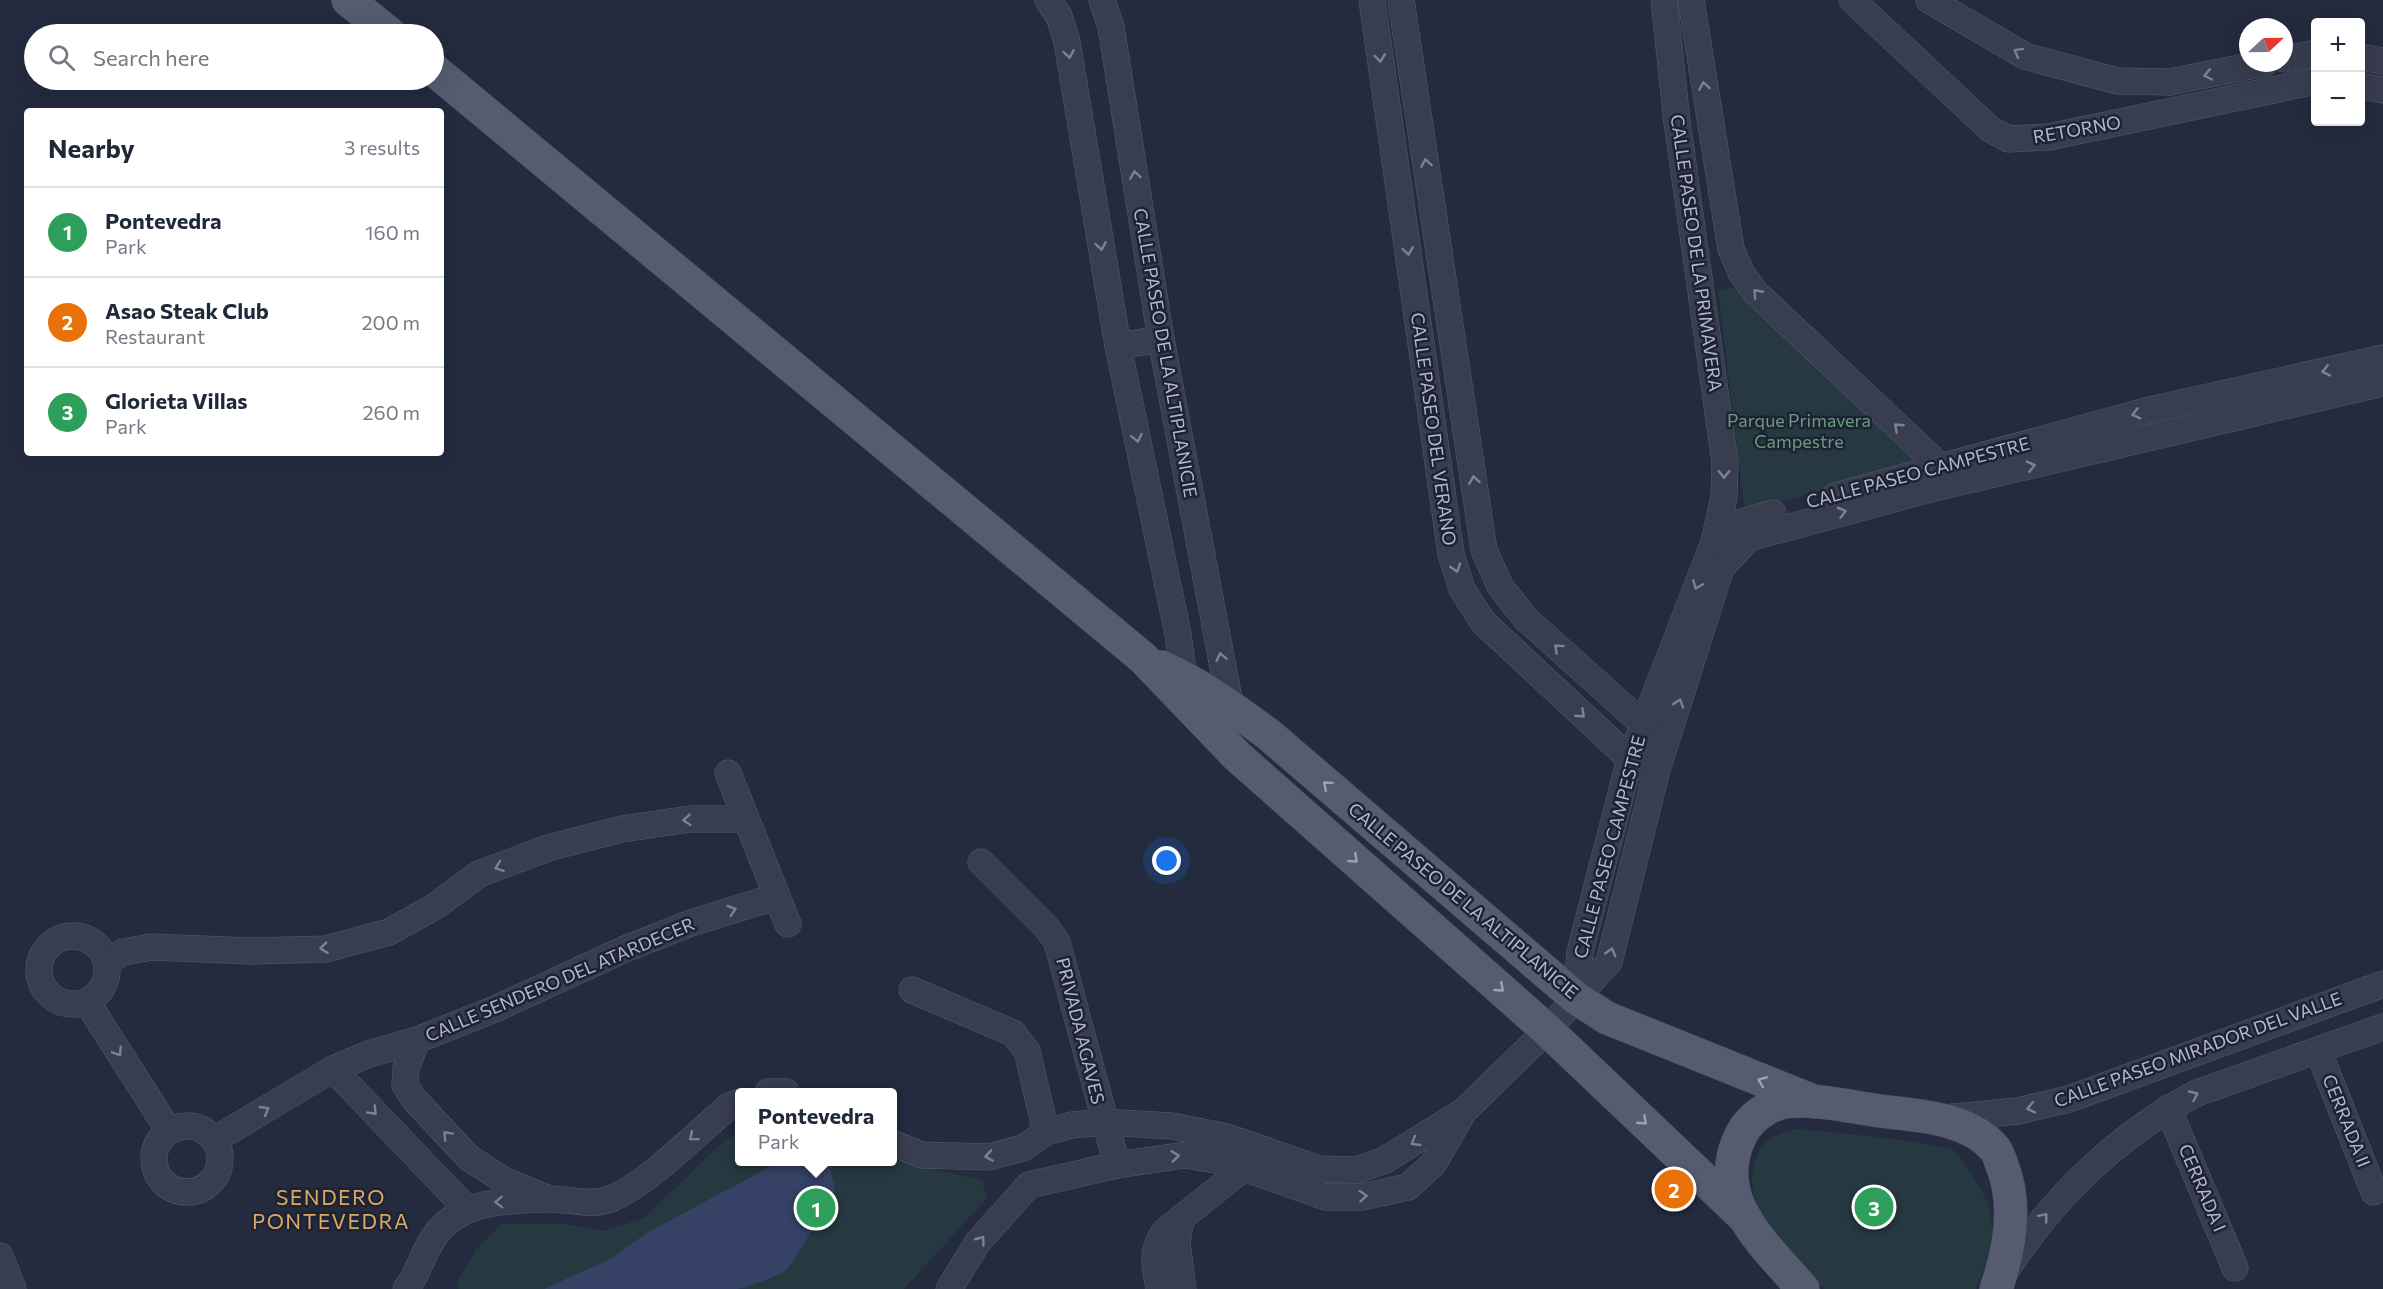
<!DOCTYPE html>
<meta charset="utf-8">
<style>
body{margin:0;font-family:Commissioner,sans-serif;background:#f6f6f7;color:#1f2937}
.controls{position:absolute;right:18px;top:18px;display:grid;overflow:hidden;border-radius:6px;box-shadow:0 6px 24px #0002}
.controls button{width:54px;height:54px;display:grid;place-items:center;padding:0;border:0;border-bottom:2px solid #e0e1e3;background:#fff;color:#1f2937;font:30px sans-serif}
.compass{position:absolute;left:2239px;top:18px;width:54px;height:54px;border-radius:50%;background:#fff;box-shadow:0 6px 24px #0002;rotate:68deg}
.you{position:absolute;left:1167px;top:861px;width:21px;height:21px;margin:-15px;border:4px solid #fff;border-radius:50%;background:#1a73e8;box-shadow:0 0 0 9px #1a73e833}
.badge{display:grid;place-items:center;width:39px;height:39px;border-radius:50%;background:#4e5f8f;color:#fff;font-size:20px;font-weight:700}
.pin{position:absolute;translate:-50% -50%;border:3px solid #fff;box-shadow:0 2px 6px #0006}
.popup{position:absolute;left:735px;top:1088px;width:162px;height:78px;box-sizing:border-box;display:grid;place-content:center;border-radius:6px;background:#fff;filter:drop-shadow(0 2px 4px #0005);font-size:20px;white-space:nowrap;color:#747a83}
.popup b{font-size:22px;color:#1f2937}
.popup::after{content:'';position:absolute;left:50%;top:100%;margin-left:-12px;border:12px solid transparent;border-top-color:#fff}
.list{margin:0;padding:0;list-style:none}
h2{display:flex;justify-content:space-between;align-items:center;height:78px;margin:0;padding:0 24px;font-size:26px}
h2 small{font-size:20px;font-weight:400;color:#747a83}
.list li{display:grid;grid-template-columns:39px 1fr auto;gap:18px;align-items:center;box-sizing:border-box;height:90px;padding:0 24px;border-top:2px solid #e0e1e3}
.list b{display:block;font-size:22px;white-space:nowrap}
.list p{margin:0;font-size:20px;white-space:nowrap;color:#747a83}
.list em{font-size:20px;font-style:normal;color:#747a83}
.icon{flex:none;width:33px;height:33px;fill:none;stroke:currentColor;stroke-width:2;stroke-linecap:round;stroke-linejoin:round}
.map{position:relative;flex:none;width:2383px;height:1289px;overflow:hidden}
.search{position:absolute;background:#fff;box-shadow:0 6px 24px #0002;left:24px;top:24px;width:420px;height:66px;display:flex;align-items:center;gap:15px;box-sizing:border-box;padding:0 21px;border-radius:33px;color:#747a83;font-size:22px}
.panel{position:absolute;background:#fff;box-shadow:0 6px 24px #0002;left:24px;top:108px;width:420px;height:348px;border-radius:6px}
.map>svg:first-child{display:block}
</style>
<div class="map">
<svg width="2383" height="1289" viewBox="0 0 2383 1289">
<rect width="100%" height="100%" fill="#242b3f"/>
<g fill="#263940">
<path d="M1735,287L1923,461L1745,512L1718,290Z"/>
<path d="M1796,1129C1820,1131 1941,1142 1955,1151C1961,1155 1966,1167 1971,1173C2001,1215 1995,1244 1976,1289H1824C1795,1255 1738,1212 1755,1161C1761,1140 1776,1134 1796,1129Z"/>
<path d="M739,1132L740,1162L893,1160L982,1180L987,1198L904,1289H459L457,1282L477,1248L502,1224H566L604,1231L644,1218L723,1142Z"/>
</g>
<path fill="#354165" d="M779,1162H829L835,1191L796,1257L784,1272L766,1280L738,1289H544L610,1259L650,1231Z"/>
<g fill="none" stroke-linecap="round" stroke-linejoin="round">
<g stroke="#565b6d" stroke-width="27">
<g id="minor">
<path d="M1048,0L1059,16L1067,42L1118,346L1178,634L1186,692"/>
<path d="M1102,0L1111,27L1161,339L1233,720"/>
<path d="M1372,0L1451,554L1462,589L1483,622L1630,759L1643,767"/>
<path d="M1401,0L1484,550L1500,586L1525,618L1642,723L1654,730"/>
<path d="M1664,0L1677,122L1725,462L1724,497L1714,542"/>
<path d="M1691,0L1731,249L1741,272L1755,292L1941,467"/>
<path d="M1852,0L1990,129L2008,139L2049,137L2316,81"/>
<path d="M1929,0L2025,56L2117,81L2170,82L2265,63"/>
<path d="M2360,57L2383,61"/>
<path d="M2284,59L2316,53"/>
<path d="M2360,86L2383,90"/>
<path d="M1118,346L1161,339"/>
<path d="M1835,496L2146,411L2383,358"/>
<path d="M728,773L788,924"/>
<path d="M981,862L1047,928L1057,942L1117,1165"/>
<circle cx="73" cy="970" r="34"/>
<path d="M107,963L123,952L152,947L252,951L326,949L389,932L434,907L479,874L548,848L622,829L690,819H745"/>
<path d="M912,990L1013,1033L1027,1051L1046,1132"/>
<path d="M1576,998L1580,952L1630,759L1714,542L1739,523L1773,513"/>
<path d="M87,1002L169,1131"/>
<path d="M417,1040L406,1068L405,1085L413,1098L469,1158L505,1181L542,1196"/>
<path d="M2318,1050L2374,1192"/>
<path d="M333,1069L467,1209"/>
<path d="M768,1092H786"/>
<path d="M2168,1108L2235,1268"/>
<path d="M1944,1118L2018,1111L2069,1099L2383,984"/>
<circle cx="187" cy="1159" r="33"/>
<path d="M214,1140L333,1069L369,1054L417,1040L495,1009L625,949L691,923L775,897"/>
<path d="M892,1143L922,1155L989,1157L1023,1148L1046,1132L1072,1125L1103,1122L1172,1126L1227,1137L1319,1169L1357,1170L1385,1160L1464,1111L1547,1030L1609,962L1656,773L1721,568L1749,538L1934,488L2383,383"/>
<path d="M1181,1218L1177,1242L1183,1289"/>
<path d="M0,1256L13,1289"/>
<path d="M2007,1269C2054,1196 2120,1133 2197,1093L2383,1027"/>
<path d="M406,1289C418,1274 423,1253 434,1237C458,1201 507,1200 546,1199C568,1198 588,1207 610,1199C645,1186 699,1132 729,1106L740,1102"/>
<path d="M949,1289L978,1242L1029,1185L1117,1165L1185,1155L1227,1162L1326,1197H1362L1408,1187L1434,1163L1461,1116"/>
<path d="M1159,1289C1155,1265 1150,1252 1165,1231L1244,1168L1251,1157"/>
</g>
</g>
<g stroke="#414658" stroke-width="34">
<g id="major">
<path d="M348,0L390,34"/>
<path d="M434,70L1143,658L1237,756L1547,1030L1746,1219"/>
<path d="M1162,667C1201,685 1234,709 1268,734L1576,998L1607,1018L1816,1102"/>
<path d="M1803,1289C1764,1244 1708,1197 1742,1133C1750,1118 1768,1105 1785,1102C1816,1098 1850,1107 1880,1111C1918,1116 1967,1117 1994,1148C1998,1152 2000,1160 2002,1165C2018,1205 2010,1249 1996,1289"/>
</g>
</g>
<use href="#minor" stroke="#383d4f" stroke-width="26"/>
<use href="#major" stroke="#565c6f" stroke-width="33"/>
</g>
<defs><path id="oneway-chevron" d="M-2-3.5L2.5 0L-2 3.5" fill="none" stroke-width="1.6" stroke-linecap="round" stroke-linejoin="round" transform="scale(1.5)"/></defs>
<g stroke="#7c8193">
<use href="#oneway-chevron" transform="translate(2018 52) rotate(-151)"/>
<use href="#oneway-chevron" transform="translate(1069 54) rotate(80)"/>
<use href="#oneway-chevron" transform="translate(1380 58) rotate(82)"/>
<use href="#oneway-chevron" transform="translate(2208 75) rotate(168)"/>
<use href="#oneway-chevron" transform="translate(1704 86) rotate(-99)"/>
<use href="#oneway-chevron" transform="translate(1426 163) rotate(-99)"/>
<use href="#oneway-chevron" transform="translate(1135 175) rotate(-99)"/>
<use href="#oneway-chevron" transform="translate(1101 246) rotate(80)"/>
<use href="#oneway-chevron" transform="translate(1408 251) rotate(82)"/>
<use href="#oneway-chevron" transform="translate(1757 293) rotate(-132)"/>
<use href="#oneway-chevron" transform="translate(2326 371) rotate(167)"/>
<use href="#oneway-chevron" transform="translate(2136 414) rotate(165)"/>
<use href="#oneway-chevron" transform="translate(1898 427) rotate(-137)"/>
<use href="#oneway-chevron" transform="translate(1137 438) rotate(78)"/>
<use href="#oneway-chevron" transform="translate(2031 466) rotate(-13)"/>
<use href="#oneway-chevron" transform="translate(1724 474) rotate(91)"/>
<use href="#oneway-chevron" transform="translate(1474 480) rotate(-99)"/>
<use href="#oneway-chevron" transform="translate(1842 512) rotate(-15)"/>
<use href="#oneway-chevron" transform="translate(1456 568) rotate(72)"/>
<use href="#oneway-chevron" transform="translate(1697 585) rotate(112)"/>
<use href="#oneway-chevron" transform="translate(1558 648) rotate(-138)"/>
<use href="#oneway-chevron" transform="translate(1221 657) rotate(-102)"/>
<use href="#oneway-chevron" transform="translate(1679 703) rotate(-72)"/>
<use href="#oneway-chevron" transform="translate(1581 714) rotate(43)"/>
<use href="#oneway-chevron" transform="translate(687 820) rotate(175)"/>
<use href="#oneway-chevron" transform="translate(499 867) rotate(159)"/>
<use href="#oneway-chevron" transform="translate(732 910) rotate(-18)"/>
<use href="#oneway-chevron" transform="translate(324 948) rotate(173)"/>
<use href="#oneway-chevron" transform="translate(1611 952) rotate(-75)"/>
<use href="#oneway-chevron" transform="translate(118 1052) rotate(57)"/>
<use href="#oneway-chevron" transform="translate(2194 1095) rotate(-25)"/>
<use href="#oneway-chevron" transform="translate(2031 1108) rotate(167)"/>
<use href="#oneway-chevron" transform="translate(265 1110) rotate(-31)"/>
<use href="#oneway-chevron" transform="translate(373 1111) rotate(46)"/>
<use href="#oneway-chevron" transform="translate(447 1135) rotate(-133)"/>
<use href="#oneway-chevron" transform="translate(693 1137) rotate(140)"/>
<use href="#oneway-chevron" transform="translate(1415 1142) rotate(149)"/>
<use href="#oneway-chevron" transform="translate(989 1156) rotate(171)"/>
<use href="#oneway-chevron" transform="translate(1175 1156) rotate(-7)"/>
<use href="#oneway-chevron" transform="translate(1363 1196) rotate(-5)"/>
<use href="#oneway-chevron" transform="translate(499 1202) rotate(178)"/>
<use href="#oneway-chevron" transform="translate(2044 1217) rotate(-50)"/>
<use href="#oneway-chevron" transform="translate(981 1240) rotate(-53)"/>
</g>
<g stroke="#9ca2b3">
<use href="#oneway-chevron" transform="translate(1327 785) rotate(-139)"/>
<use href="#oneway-chevron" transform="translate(1354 859) rotate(41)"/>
<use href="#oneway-chevron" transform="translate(1500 988) rotate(41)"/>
<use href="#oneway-chevron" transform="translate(1762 1081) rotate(-158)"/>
<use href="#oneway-chevron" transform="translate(1643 1121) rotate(43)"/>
</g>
<g text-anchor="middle" stroke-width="5" stroke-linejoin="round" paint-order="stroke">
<g font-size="18" fill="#b4b9ca" stroke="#1d2234">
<text transform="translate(2077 130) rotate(-10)" y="6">RETORNO</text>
<text transform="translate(1696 253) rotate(82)" y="6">CALLE PASEO DE LA PRIMAVERA</text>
<text transform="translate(1165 353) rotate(80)" y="6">CALLE PASEO DE LA ALTIPLANICIE</text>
<text transform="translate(1433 429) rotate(82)" y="6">CALLE PASEO DEL VERANO</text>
<text transform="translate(1918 473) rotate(-15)" y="6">CALLE PASEO CAMPESTRE</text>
<text transform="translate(1610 847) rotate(-75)" y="6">CALLE PASEO CAMPESTRE</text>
<text transform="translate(1463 901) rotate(40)" y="6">CALLE PASEO DE LA ALTIPLANICIE</text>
<text transform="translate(560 980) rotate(-23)" y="6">CALLE SENDERO DEL ATARDECER</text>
<text transform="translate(1080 1031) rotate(76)" y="6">PRIVADA AGAVES</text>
<text transform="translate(2198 1050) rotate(-20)" y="6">CALLE PASEO MIRADOR DEL VALLE</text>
<text transform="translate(2346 1121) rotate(68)" y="6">CERRADA II</text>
<text transform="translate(2202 1188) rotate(67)" y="6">CERRADA I</text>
</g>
<g font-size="18" fill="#6a9c7e" stroke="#1d2234">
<text x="1799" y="427">Parque Primavera<tspan x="1799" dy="21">Campestre</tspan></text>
</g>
<g font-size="21" letter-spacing="1.5" fill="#d8aa61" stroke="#1d2234">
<text x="331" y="1205">SENDERO<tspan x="331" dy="24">PONTEVEDRA</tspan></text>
</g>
</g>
</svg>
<div class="controls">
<button>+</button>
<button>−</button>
</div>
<svg class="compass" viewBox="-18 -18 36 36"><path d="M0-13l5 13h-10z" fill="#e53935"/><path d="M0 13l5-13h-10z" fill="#747a83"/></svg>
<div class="you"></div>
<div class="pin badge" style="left:816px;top:1208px;background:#2e9e5b">1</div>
<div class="popup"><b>Pontevedra</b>Park</div>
<div class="pin badge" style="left:1674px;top:1189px;background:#e8710a">2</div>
<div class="pin badge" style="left:1874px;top:1207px;background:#2e9e5b">3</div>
<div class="search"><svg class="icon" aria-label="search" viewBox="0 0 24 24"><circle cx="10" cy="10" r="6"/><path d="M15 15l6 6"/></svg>Search here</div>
<section class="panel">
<h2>Nearby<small>3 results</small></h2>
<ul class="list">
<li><span class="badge" style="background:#2e9e5b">1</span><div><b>Pontevedra</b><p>Park</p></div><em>160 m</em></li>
<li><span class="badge" style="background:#e8710a">2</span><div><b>Asao Steak Club</b><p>Restaurant</p></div><em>200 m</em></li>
<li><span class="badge" style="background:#2e9e5b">3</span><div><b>Glorieta Villas</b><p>Park</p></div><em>260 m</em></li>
</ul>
</section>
</div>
